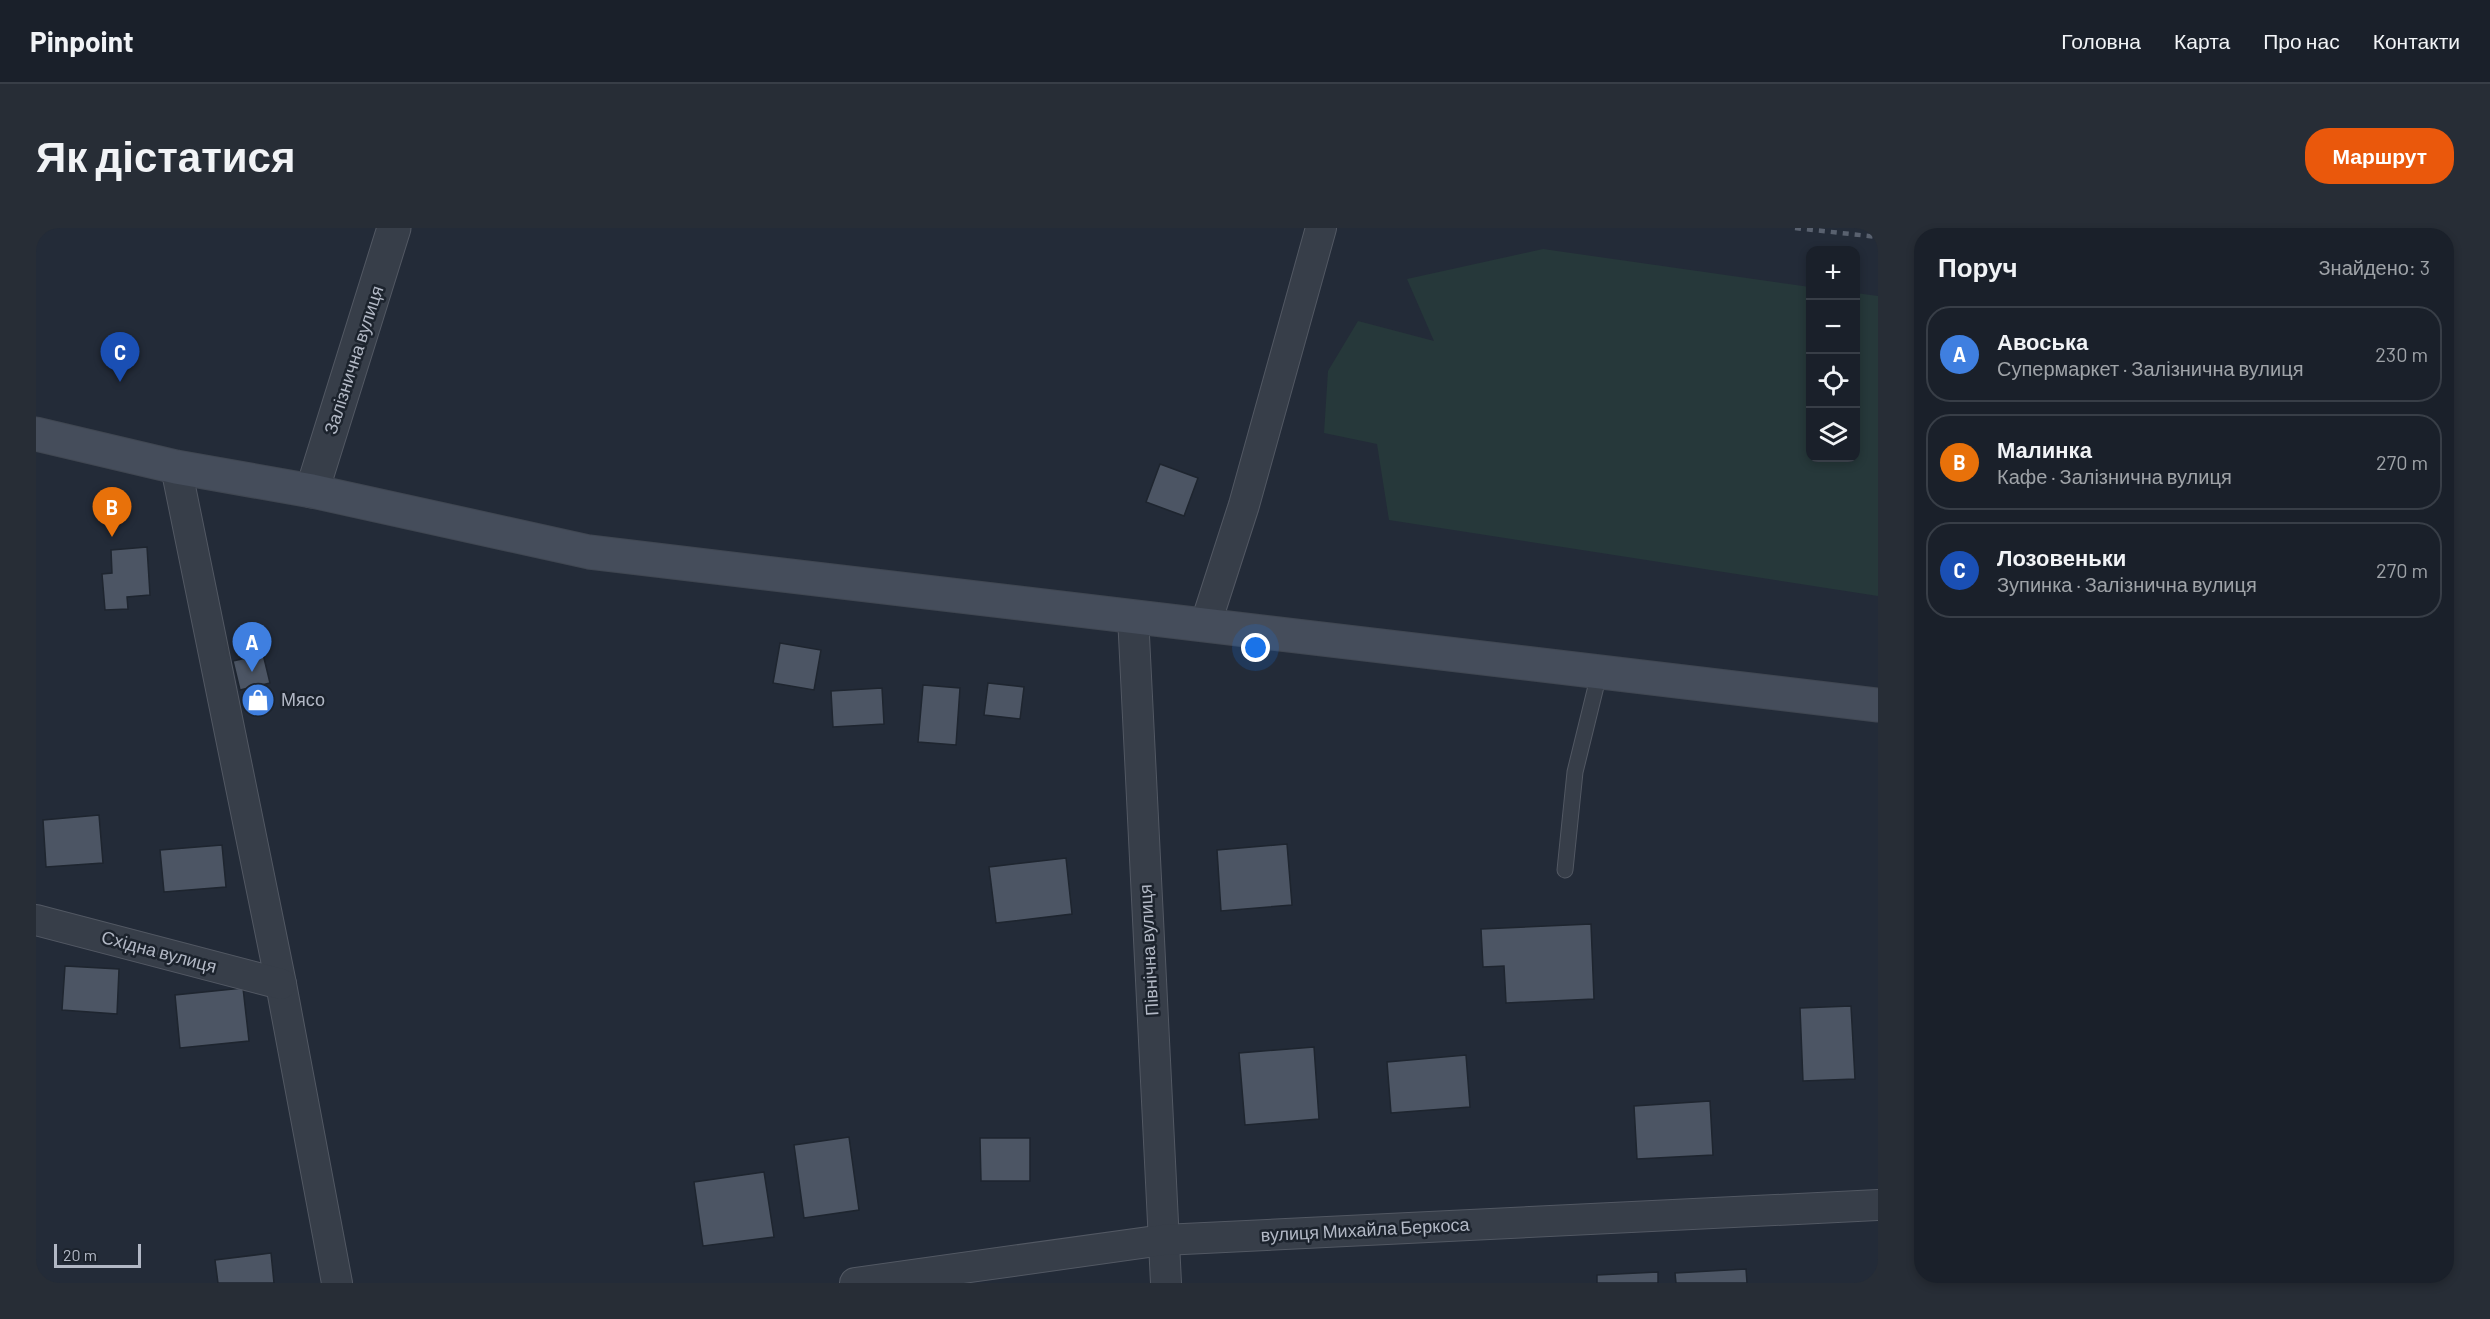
<!DOCTYPE html>
<html lang="uk">
<meta charset="utf-8">
<style>
body{margin:0;font-family:Barlow,sans-serif;background:#272d36;color:#f1f3f6}
.controls{position:absolute;right:18px;top:18px;display:grid;overflow:hidden;border-radius:12px;box-shadow:0 3px 9px #0003}
.controls button{width:54px;height:54px;display:grid;place-items:center;padding:0;border:0;border-bottom:2px solid #383e47;background:#1a202a;color:#f1f3f6;font:30px sans-serif}
.scale{position:absolute;left:18px;bottom:15px;width:87px;box-sizing:border-box;padding-left:6px;border:3px solid #b2b8c5;border-top:0;font-size:16px;line-height:21px;white-space:nowrap;color:#b2b8c5;-webkit-text-stroke:4px #1c232d;paint-order:stroke}
.you{position:absolute;left:1220px;top:420px;width:21px;height:21px;margin:-15px;border:4px solid #fff;border-radius:50%;background:#1a73e8;box-shadow:0 0 0 9px #1a73e833}
.badge{display:grid;place-items:center;width:39px;height:39px;border-radius:50%;background:#ea580c;color:#fff;font-size:20px;font-weight:700}
.pin{position:absolute;translate:-50% -50px;filter:drop-shadow(0 2px 3px #0008)}
.pin::after{content:'';position:absolute;top:32px;width:21px;height:18px;background:inherit;clip-path:polygon(0 0,100% 0,50% 100%)}
.list{margin:0;padding:0;list-style:none}
h2{display:flex;justify-content:space-between;align-items:center;height:78px;margin:0;padding:0 24px;font-size:26px}
h2 small{font-size:20px;font-weight:400;color:#9fa3a8}
.list li{display:grid;grid-template-columns:39px 1fr auto;gap:18px;align-items:center;box-sizing:border-box;height:96px;margin:0 12px 12px;padding:0 12px;border:2px solid #383e47;border-radius:24px}
.list b{display:block;font-size:22px;white-space:nowrap}
.list p{margin:0;font-size:20px;white-space:nowrap;color:#9fa3a8}
.list em{font-size:20px;font-style:normal;color:#9fa3a8}
.icon{flex:none;width:33px;height:33px;fill:none;stroke:currentColor;stroke-width:2;stroke-linecap:round;stroke-linejoin:round}
.map{position:relative;flex:none;width:1842px;height:1055px;overflow:hidden;border-radius:24px}
header{display:flex;align-items:center;gap:36px;box-sizing:border-box;height:84px;padding:0 30px;background:#1a202a;border-bottom:2px solid #383e47}
header strong{font-size:28px}
nav{display:flex;gap:33px;margin-inline-start:auto;font-size:21px}
.intro{display:flex;align-items:center;justify-content:space-between;box-sizing:border-box;height:144px;padding:0 36px}
h1{margin:0;font-size:42px}
.button{padding:15px 27px;border-radius:24px;background:#ea580c;color:#fff;font-size:21px;font-weight:700}
main{display:flex;gap:36px;padding:0 36px}
aside{flex:1;background:#1a202a;border-radius:24px;box-shadow:0 3px 9px #0003}
.map>svg:first-child{display:block}
</style>
<header>
<strong>Pinpoint</strong>
<nav><a>Головна</a><a>Карта</a><a>Про нас</a><a>Контакти</a></nav>
</header>
<div class="intro"><h1>Як дістатися</h1><a class="button">Маршрут</a></div>
<main>
<div class="map">
<svg width="1842" height="1055" viewBox="0 0 1842 1055">
<rect width="100%" height="100%" fill="#232b38"/>
<path fill="#26383a" d="M1507,21L1774,59V230H1820V65L1842,68V368L1353,292L1341,216L1288,205L1292,143L1322,93L1398,113L1371,51Z"/>
<g fill="#4c5564" stroke="#1e252f" stroke-width="1.5">
<path d="M1124,236L1162,250L1148,288L1110,274Z"/>
<path d="M111,319L114,367L91,369L92,381L69,382L66,346L76,345L75,322Z"/>
<path d="M744,415L785,422L778,462L737,455Z"/>
<path d="M227,426L234,455L204,462L197,433Z"/>
<path d="M952,455L988,459L984,491L948,487Z"/>
<path d="M887,457L924,460L920,517L882,514Z"/>
<path d="M846,460L848,496L797,499L795,463Z"/>
<path d="M235,463L236,477L210,480L208,466Z"/>
<path d="M63,587L67,635L10,639L7,592Z"/>
<path d="M1251,616L1256,677L1185,683L1181,622Z"/>
<path d="M186,617L190,659L128,664L124,622Z"/>
<path d="M1030,630L1036,686L960,695L953,639Z"/>
<path d="M1555,696L1558,771L1470,775L1468,738L1447,739L1445,701Z"/>
<path d="M29,738L83,741L81,786L26,782Z"/>
<path d="M207,760L213,813L144,820L139,767Z"/>
<path d="M1815,778L1819,851L1767,853L1764,780Z"/>
<path d="M1278,819L1283,891L1209,897L1203,825Z"/>
<path d="M1430,827L1434,879L1355,885L1351,834Z"/>
<path d="M1674,873L1677,927L1601,931L1598,878Z"/>
<path d="M813,909L823,982L768,990L758,917Z"/>
<path d="M944,910H994V953H945Z"/>
<path d="M728,944L738,1009L667,1018L658,954Z"/>
<path d="M235,1025L238,1055H182L179,1032Z"/>
<path d="M1710,1041L1711,1055H1640L1639,1045Z"/>
<path d="M1622,1044V1055H1561V1047Z"/>
</g>
<g fill="none" stroke-linecap="round" stroke-linejoin="round">
<g stroke="#525863" stroke-width="17">
<path id="service" d="M1529,642L1539,544L1564,442"/>
</g>
<g stroke="#525863" stroke-width="32">
<g id="minor">
<path d="M140,239L245,756L301,1055"/>
<path d="M1097,388L1130,1055"/>
<path d="M1169,398L1208,277L1285,0"/>
<path d="M0,692L245,756"/>
<path d="M819,1055L1127,1012L1842,977"/>
</g>
</g>
<g stroke="#525863" stroke-width="35">
<path id="tertiary" d="M276,263L358,0"/>
</g>
<g stroke="#404752" stroke-width="35">
<path id="secondary" d="M0,206L140,239L276,263L553,324L1842,477"/>
</g>
<use href="#service" stroke="#373e49" stroke-width="15"/>
<use href="#minor" stroke="#373e49" stroke-width="30"/>
<use href="#tertiary" stroke="#373e49" stroke-width="33"/>
<use href="#secondary" stroke="#454d5b" stroke-width="33"/>
<path stroke="#59616f" stroke-width="4.5" stroke-dasharray="6 6" stroke-linecap="butt" d="M1759,0L1842,9"/>
</g>
<defs>
<g id="shop-disc" transform="scale(1.725)"><circle r="9.5" fill="#3f7fe0" stroke="#1c232d"/><path d="M-5-2.5h2.3a2.7 3.5 0 0 1 5.4 0H5L5.5 6h-11ZM-1.5-2.5h3a1.5 2.3 0 0 0-3 0Z" fill="#fff"/></g>
</defs>
<g fill-rule="evenodd">
<use href="#shop-disc" x="222" y="472"/>
</g>
<g text-anchor="middle" stroke-width="5" stroke-linejoin="round" paint-order="stroke">
<g font-size="18" fill="#b2b8c5" stroke="#1c232d">
<text transform="translate(318 132) rotate(-72)" y="6">Залізнична вулиця</text>
<text transform="translate(1113 722) rotate(-93)" y="6">Північна вулиця</text>
<text transform="translate(123 724) rotate(15)" y="6">Східна вулиця</text>
<text transform="translate(1329 1002) rotate(-3)" y="6">вулиця Михайла Беркоса</text>
</g>
<g font-size="18" fill="#b2b8c5" stroke="#1c232d" text-anchor="start">
<text x="245" y="478">Мясо</text>
</g>
</g>
</svg>
<div class="controls">
<button>+</button>
<button>−</button>
<button><svg class="icon" aria-label="locate" viewBox="0 0 24 24"><circle cx="12" cy="12" r="6"/><path d="M12 2v4M12 18v4M2 12h4M18 12h4"/></svg></button>
<button><svg class="icon" aria-label="layers" viewBox="0 0 24 24"><path d="M12 4l9 5-9 5-9-5zM3 14l9 5 9-5"/></svg></button>
</div>
<div class="scale">20 m</div>
<div class="you"></div>
<div class="pin badge" style="left:216px;top:444px;background:#3f7fe0">A</div>
<div class="pin badge" style="left:76px;top:309px;background:#e8710a">B</div>
<div class="pin badge" style="left:84px;top:154px;background:#1a4fb4">C</div>
</div>
<aside>
<h2>Поруч<small>Знайдено: 3</small></h2>
<ul class="list">
<li><span class="badge" style="background:#3f7fe0">A</span><div><b>Авоська</b><p>Супермаркет · Залізнична вулиця</p></div><em>230 m</em></li>
<li><span class="badge" style="background:#e8710a">B</span><div><b>Малинка</b><p>Кафе · Залізнична вулиця</p></div><em>270 m</em></li>
<li><span class="badge" style="background:#1a4fb4">C</span><div><b>Лозовеньки</b><p>Зупинка · Залізнична вулиця</p></div><em>270 m</em></li>
</ul>
</aside>
</main>
